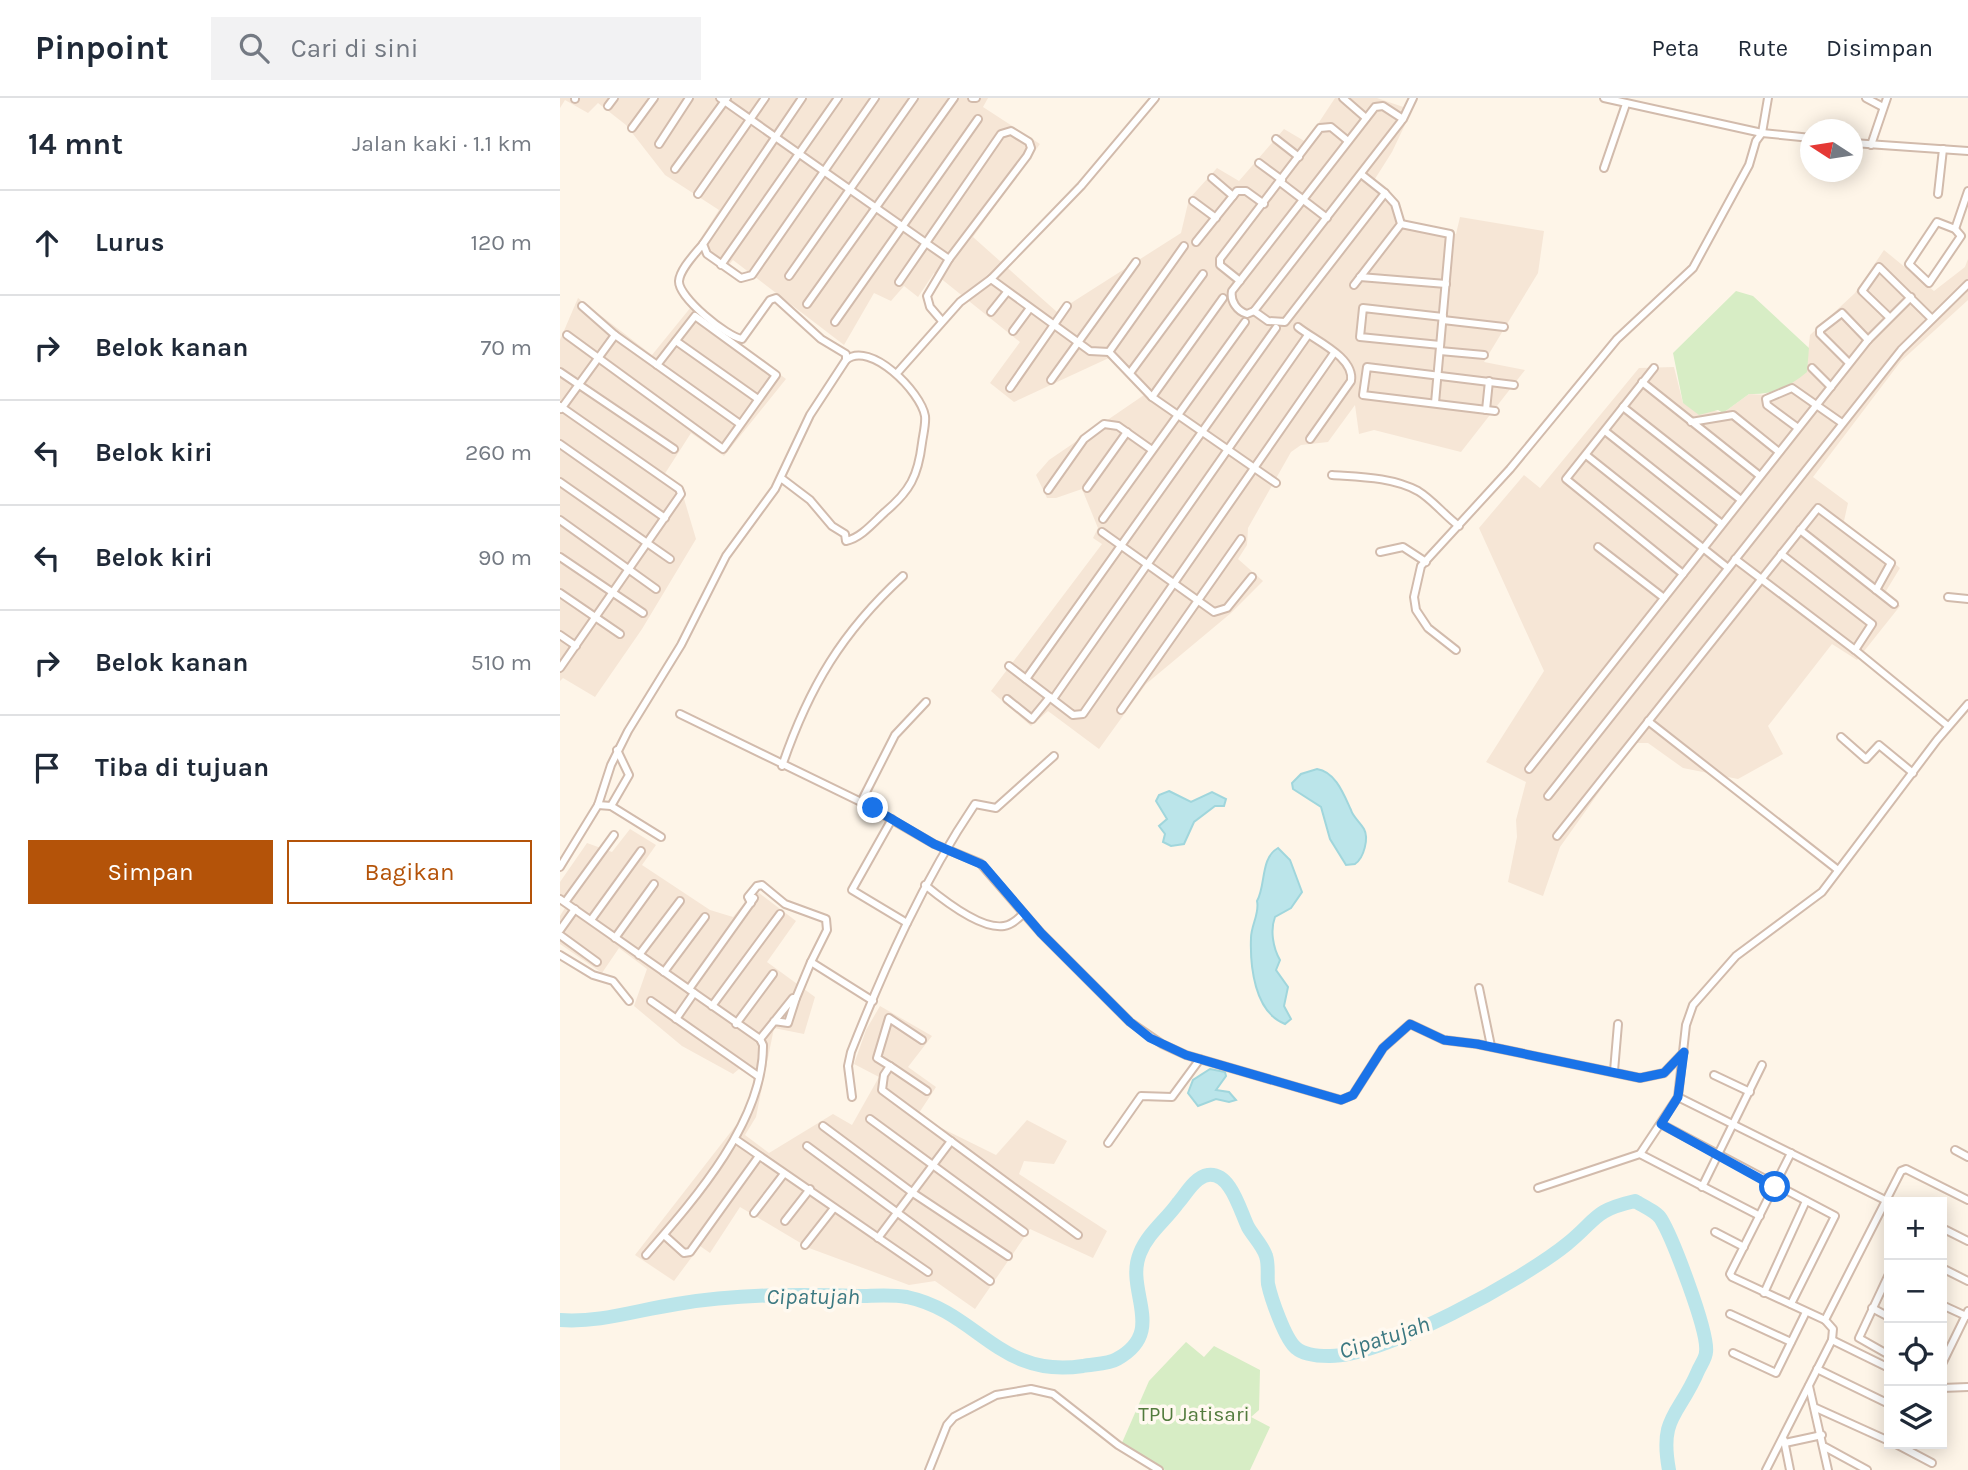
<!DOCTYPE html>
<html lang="id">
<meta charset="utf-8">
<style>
body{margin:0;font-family:Karla,sans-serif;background:#f2f2f3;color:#1f2937}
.controls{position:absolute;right:21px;bottom:21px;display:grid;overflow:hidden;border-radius:0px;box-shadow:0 4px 18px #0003}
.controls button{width:63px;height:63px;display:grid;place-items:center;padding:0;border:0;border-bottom:2px solid #e0e1e3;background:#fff;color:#1f2937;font:35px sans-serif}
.compass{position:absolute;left:1240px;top:21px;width:63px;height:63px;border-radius:50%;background:#fff;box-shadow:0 4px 18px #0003;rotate:282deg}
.stop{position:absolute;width:21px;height:21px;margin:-16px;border:5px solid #1a73e8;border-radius:50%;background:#fff}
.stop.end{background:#1a73e8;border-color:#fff;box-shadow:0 2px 7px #0008}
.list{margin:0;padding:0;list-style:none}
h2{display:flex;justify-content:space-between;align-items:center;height:91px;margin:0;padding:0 28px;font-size:30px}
h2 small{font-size:23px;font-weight:400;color:#747a83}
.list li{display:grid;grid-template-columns:46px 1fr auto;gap:21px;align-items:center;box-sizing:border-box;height:105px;padding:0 28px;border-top:2px solid #e0e1e3}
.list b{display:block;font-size:26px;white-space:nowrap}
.list em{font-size:23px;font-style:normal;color:#747a83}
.actions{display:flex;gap:14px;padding:21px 28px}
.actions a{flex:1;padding:16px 0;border:2px solid #b45309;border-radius:0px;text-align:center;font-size:24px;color:#b45309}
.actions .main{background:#b45309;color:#fff}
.icon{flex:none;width:38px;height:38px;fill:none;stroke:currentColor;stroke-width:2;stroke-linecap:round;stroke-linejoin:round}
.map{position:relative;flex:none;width:1408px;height:1372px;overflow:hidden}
header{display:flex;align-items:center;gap:42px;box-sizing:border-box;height:98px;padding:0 35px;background:#fff;border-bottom:2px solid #e0e1e3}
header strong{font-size:33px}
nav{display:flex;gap:38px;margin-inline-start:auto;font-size:24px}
.search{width:490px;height:63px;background:#f2f2f3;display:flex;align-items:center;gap:18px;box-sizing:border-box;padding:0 24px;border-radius:0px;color:#747a83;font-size:26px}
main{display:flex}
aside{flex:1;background:#fff}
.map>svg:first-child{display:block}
</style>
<header>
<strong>Pinpoint</strong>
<div class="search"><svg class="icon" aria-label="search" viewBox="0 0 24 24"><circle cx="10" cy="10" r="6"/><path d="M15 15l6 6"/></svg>Cari di sini</div>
<nav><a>Peta</a><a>Rute</a><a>Disimpan</a></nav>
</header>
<main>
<aside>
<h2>14 mnt<small>Jalan kaki · 1.1 km</small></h2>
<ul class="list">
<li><svg class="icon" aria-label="ahead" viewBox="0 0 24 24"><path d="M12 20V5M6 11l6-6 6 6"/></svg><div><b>Lurus</b></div><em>120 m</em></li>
<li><svg class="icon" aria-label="right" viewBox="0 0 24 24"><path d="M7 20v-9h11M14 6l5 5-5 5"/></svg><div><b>Belok kanan</b></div><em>70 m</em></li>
<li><svg class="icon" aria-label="left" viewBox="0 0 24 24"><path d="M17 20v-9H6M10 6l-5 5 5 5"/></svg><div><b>Belok kiri</b></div><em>260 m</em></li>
<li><svg class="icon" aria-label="left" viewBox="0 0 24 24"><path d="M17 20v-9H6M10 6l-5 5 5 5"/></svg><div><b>Belok kiri</b></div><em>90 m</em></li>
<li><svg class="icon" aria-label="right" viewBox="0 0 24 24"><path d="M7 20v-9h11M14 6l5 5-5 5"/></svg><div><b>Belok kanan</b></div><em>510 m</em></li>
<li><svg class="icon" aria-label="arrive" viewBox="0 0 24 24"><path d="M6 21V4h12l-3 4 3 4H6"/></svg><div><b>Tiba di tujuan</b></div></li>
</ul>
<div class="actions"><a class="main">Simpan</a><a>Bagikan</a></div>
</aside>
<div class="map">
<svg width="1408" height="1372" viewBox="0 0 1408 1372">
<rect width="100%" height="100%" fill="#fef5e8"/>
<g fill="#f6e6d6">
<path d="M0,0H428L423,9L480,46L413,139L497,214L621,135L629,101L657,70L679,83L724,31L746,44L775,0H817L852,12L832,54L813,84L832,98L841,121L896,136L900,119L984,133L978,175L924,264L965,272L901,354L814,332L799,336L795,307L768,344L741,347L731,354L688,430L687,447L678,461L703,483L671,515L586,586L539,651L488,613L471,628L431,593L542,446L533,440L538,430L522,391L496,400H487L476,377L489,362L584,297L551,259L454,304L430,285L460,244L374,175L358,199L344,188L331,203L314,195L284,247L173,162L166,170L133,152L159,112L105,77L66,27L38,5L28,15L5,2L0,10Z"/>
<path d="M1324,152L1374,193L1405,169L1408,161V202L1341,263L1253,379L1288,405L1284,423L1340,470L1326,493L1340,508L1297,562L1272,546L1208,628L1223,656L1178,681L1123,670L1088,645H1074L1000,749L983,798L948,784L957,739L956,722L966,684L926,664L984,573L919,430L964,377L980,390L1079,270L1114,269L1123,305L1163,315L1189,296L1207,297L1246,274L1250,237L1295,195Z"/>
<path d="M18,200L92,257L131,209L226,281L164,358L131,335L104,377L122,394L136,441L82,531L35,599L3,580L0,583V242Z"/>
<path d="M70,731L96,747L82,767L150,812L173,819L195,792L236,823L207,864L255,899L244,936L214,930L196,1019L185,1037L209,1055L273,1016L292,1027L319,979L294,966L306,932L320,908L372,938L348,969L376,989L357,1018L436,1057L467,1022L507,1043L494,1066L464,1063L459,1076L547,1133L533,1160L470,1131L415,1211L375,1183L349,1187L249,1150L180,1109L150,1155L140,1148L114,1183L75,1157L187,1013L194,979L179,971L173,976L122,948L74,908L87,871L59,850L42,875L0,846V818L5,810L0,807V784L27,745L52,754Z"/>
</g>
<g fill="#d7edc5">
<path d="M1176,193L1193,198L1249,250L1247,274C1229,289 1213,297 1189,296L1163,315L1158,312L1139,317L1123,305L1113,255Z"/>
<path d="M626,1244L644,1259L654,1248L700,1272L699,1312L691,1319L710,1329L690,1372H605L561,1347L589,1283Z"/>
</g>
<g fill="#bbe5ea" stroke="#a0d6dc" stroke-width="2">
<path d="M757,671C776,674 784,697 791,712C793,719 800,724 804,731C809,740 804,760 795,766L786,767L770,741L761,709L733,691L732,685L741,676Z"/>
<path d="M609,693L631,704L652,694L666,701L664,708H655L634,724L624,746L611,748L603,744L605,736L599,728L607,721L596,703L599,697Z"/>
<path d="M718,750L730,762L742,794L731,810L715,819C710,832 713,850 720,862L716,872L728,889L724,908L731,921L725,926C694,914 690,867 691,840C691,827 700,815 697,803C706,788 700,760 718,750Z"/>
<path d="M650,971L665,974L666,978L656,992L669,994L676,1002L669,1004L656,1001L638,1008L628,995L633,982Z"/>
</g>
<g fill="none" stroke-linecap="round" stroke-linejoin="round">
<path stroke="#bbe5ea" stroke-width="14" d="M0,1222C40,1225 77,1212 117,1206C176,1196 238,1196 298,1198C313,1198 331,1196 347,1199C418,1214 439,1281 523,1268C533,1266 549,1266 557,1261C608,1233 564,1193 580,1155C588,1135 606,1122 618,1105C626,1096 635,1079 648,1077C671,1074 680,1113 688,1129C693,1138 703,1148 706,1158C709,1167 707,1178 708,1186C711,1200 725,1241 736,1250C744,1257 759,1258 769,1258C823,1259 964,1181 1007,1146C1038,1121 1032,1113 1075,1103C1083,1108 1097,1114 1101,1121C1112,1139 1149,1234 1146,1254C1146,1260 1140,1268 1138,1273C1119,1318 1099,1318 1109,1372"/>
<g stroke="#d2bbac" stroke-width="10">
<g id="minor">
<path d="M160,0L366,145L389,161L467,58L471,50L469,44L451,33L441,36L339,184"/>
<path d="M242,0L143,146L147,156L181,180L192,177L315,0"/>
<path d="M412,0H416"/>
<path d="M783,0L806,20"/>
<path d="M1044,0L1202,35L1251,40"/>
<path d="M1306,0L1323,9"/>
<path d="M15,1V0"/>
<path d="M48,8L54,0"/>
<path d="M843,21L823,8L815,9L672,193C670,203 677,213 687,216L694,213L843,21L853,0"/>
<path d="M72,30L94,0"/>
<path d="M716,41L739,59"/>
<path d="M1293,45L1408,53"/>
<path d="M99,46L129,0"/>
<path d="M1311,47L1327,0"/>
<path d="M699,65L722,82"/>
<path d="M1044,70L1066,6"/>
<path d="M115,71L167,0"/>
<path d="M652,80L673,98"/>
<path d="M720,84L767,120"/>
<path d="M138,96L205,0"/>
<path d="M1378,96L1383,51"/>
<path d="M633,103L656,120"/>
<path d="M1377,124L1395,131L1401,138L1369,185L1349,166Z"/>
<path d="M841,126L890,136L875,305"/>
<path d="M1395,131L1408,93"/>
<path d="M636,144L677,93H686L704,106"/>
<path d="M143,146C135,156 120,171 119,183C118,199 167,239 182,241L210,202L216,200L261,241L286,256V262"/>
<path d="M161,167L278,0"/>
<path d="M229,178L354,0"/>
<path d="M800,179L886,186"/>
<path d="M431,181L530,253L549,254L592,299L716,385"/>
<path d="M680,183L660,167V161L760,30L771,29L788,43"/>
<path d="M794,187L841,126L835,106L825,95"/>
<path d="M247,206L394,0"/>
<path d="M22,208L55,237"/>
<path d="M694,213L708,223L725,224L825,95L801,76"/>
<path d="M431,214L447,194"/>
<path d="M1329,219L1302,193L1319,169L1372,221"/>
<path d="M883,222L944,229"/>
<path d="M382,223L370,209L367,198L389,161"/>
<path d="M275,224L418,21"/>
<path d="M738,229C754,242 795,259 791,283L750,341"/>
<path d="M453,233L470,210"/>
<path d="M7,237L163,351L216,277L135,218L97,267"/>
<path d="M116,243L198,301"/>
<path d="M880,247L800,239L803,210L883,219"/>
<path d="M880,253L924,257"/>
<path d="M549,254L624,148"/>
<path d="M1289,265L1260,236V232L1282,215L1308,242"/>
<path d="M1094,270L1006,381L1123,476"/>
<path d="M1252,270L1271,289"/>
<path d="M0,274L114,351"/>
<path d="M338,274L400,204L431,181L521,88L595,0"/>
<path d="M570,275L643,176"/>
<path d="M491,282L576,164"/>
<path d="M1082,284L1200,378"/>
<path d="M450,290L507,208"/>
<path d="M592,299L663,200"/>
<path d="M0,308L119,391L121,396L0,570"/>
<path d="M1063,309L1181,402"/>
<path d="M1,311L55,237L180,326"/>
<path d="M926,312L929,283"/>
<path d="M935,313L803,297L807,269L954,287"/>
<path d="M1131,324L1173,317L1219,354"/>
<path d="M1238,330L1207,307L1206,301L1232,290L1282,325"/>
<path d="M1045,333L1162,426"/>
<path d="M0,346L105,420"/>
<path d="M1026,357L1168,470"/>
<path d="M772,377C800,379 832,379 858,393C873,402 885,418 899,428"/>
<path d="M0,384L110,461"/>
<path d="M527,390L567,334"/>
<path d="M488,392L524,341L544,326L558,328L592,352"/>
<path d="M543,421L685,224"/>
<path d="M0,422L96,491"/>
<path d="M1240,432L1334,506"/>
<path d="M542,434L654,514L667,510L692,479"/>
<path d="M1038,449L1104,500"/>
<path d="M820,454L843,449L866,464"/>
<path d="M1221,456L1312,526L1295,552"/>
<path d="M0,459L83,515"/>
<path d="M1175,461L1295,552L1388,628"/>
<path d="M0,495L60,536"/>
<path d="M1388,499L1408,501"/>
<path d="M0,537L16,548"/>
<path d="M896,552L868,530L856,512L854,499L861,468L950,371L1057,241L1133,170L1189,67L1196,43L1202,35L1208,0"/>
<path d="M449,568L513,617L523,616L774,255"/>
<path d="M466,581L716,230"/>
<path d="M447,601L472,621L490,599"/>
<path d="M493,601L748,237"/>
<path d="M561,612L681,441"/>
<path d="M120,616L301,704L374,746L420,765L481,835L570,924L602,946L626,957L781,1002L793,997L823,950L850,926L884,942L917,946L1080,980L1104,975L1124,954"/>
<path d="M1088,623L1278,772"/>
<path d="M1281,639L1306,661L1319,647L1353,675"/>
<path d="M222,668C249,589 282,534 343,478"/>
<path d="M969,671L1308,242L1351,199"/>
<path d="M988,698L1341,252L1408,186"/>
<path d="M301,704L335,637L366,604"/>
<path d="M38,707L51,708L101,739"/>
<path d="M51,708L69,677L57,652"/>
<path d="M332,721L292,792L347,825"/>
<path d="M997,738L1258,410L1331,465L1316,492"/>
<path d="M0,769L38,707L51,667L68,633L121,547L166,458L215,391L250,317L286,262C310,242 361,294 365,318C366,326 363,337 362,345C358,378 350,393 325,414C314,424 301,440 286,443L285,436L272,428L250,402L221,380"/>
<path d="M365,787C382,801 421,832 444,828C451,827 458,821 463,816"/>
<path d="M0,801L200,941L203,947C204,1023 134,1102 86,1157"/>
<path d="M6,803L54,737"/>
<path d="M191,805L188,799L197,788L202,787L225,806L266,821L267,832L251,864L313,903"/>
<path d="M31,822L81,753"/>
<path d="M0,832L15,811"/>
<path d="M0,837L37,864"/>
<path d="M55,840L94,786"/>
<path d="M0,857L33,877L53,883L69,903"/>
<path d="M79,857L120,803"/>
<path d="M104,874L145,819"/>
<path d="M919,890L931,948"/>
<path d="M129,891L194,800"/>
<path d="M236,900L251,864"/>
<path d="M91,903L198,978"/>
<path d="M152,908L220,816"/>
<path d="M116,921L134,895"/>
<path d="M176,926L213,876"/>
<path d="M200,941L233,900H236L228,925L214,923"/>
<path d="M362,942L329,920L317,960L330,968L324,977L322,992L518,1137"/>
<path d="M330,968L367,993"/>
<path d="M1054,973L1058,926"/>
<path d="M1154,977L1190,994"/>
<path d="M292,999L288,968L291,954C325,868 363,783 415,706L436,710L494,658"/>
<path d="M1118,999L1329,1104"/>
<path d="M310,1021L464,1134"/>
<path d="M1101,1026L1275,1118L1231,1206"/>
<path d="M263,1028L353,1095L448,1158"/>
<path d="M175,1041L368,1174"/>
<path d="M548,1045L581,998L612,999L640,961"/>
<path d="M247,1048L430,1183"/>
<path d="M1395,1052L1408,1059"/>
<path d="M1231,1055L1170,1176L1172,1179L1265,1222"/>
<path d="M1080,1056L1118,999L1126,927L1133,907L1176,858L1262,794L1377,642L1408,606"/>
<path d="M1142,1089L1202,967"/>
<path d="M978,1090L1080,1056L1200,1118"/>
<path d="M194,1115L223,1077"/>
<path d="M225,1123L250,1091"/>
<path d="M1382,1130L1408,1143"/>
<path d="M1155,1134L1184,1149"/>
<path d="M104,1137L124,1155L130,1154L199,1058"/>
<path d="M318,1140L391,1043"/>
<path d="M245,1147L274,1110"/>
<path d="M1382,1170L1408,1183"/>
<path d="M1329,1176L1299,1240L1329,1257"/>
<path d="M1204,1195L1246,1103"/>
<path d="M1382,1207L1406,1218"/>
<path d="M1312,1210L1329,1219"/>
<path d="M1170,1216L1231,1244"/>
<path d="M1272,1242L1329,1270"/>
<path d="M1173,1255L1216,1275L1246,1214"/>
<path d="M1382,1266L1408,1213"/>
<path d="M1257,1271L1329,1306"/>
<path d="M1249,1288L1268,1372"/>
<path d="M1382,1290L1408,1289"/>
<path d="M1256,1310L1329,1343"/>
<path d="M1224,1342L1230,1372"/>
<path d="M1225,1345L1262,1337"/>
<path d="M1336,1346L1372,1365"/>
<path d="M1265,1349L1307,1372"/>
<path d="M369,1372L387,1327L394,1319L436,1297L471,1291L493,1296L558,1347L599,1372"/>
<path d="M1206,1372L1272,1242L1273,1231L1265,1222L1341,1073L1346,1071L1408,1102"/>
</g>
</g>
<use href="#minor" stroke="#fff" stroke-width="6"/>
</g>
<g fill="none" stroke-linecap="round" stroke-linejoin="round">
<path stroke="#1a73e8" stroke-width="9" d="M313,710L374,746L423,767L481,835L570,924L590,940L626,957L781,1002L793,997L823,950L850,926L884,942L917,946L1080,980L1104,975L1124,954L1118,999L1101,1026L1215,1089"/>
</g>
<g text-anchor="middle" stroke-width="7" stroke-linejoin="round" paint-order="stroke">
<g font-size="21" fill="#527b3d" stroke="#fff9f0">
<text x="634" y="1323">TPU Jatisari</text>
</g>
<g font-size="23" font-style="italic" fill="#3b7881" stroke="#fff9f0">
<text x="253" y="1206">Cipatujah</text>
<text transform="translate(824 1239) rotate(-18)" y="8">Cipatujah</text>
</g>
</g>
</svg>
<div class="controls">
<button>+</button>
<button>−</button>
<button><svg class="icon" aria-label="locate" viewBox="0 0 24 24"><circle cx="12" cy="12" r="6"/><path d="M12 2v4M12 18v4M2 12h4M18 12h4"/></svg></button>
<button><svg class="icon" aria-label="layers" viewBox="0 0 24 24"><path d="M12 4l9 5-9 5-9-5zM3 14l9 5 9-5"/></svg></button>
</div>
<svg class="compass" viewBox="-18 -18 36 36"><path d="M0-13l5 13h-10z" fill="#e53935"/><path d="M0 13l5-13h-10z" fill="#747a83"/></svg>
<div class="stop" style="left:1215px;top:1089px"></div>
<div class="stop end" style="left:313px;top:710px"></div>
</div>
</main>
